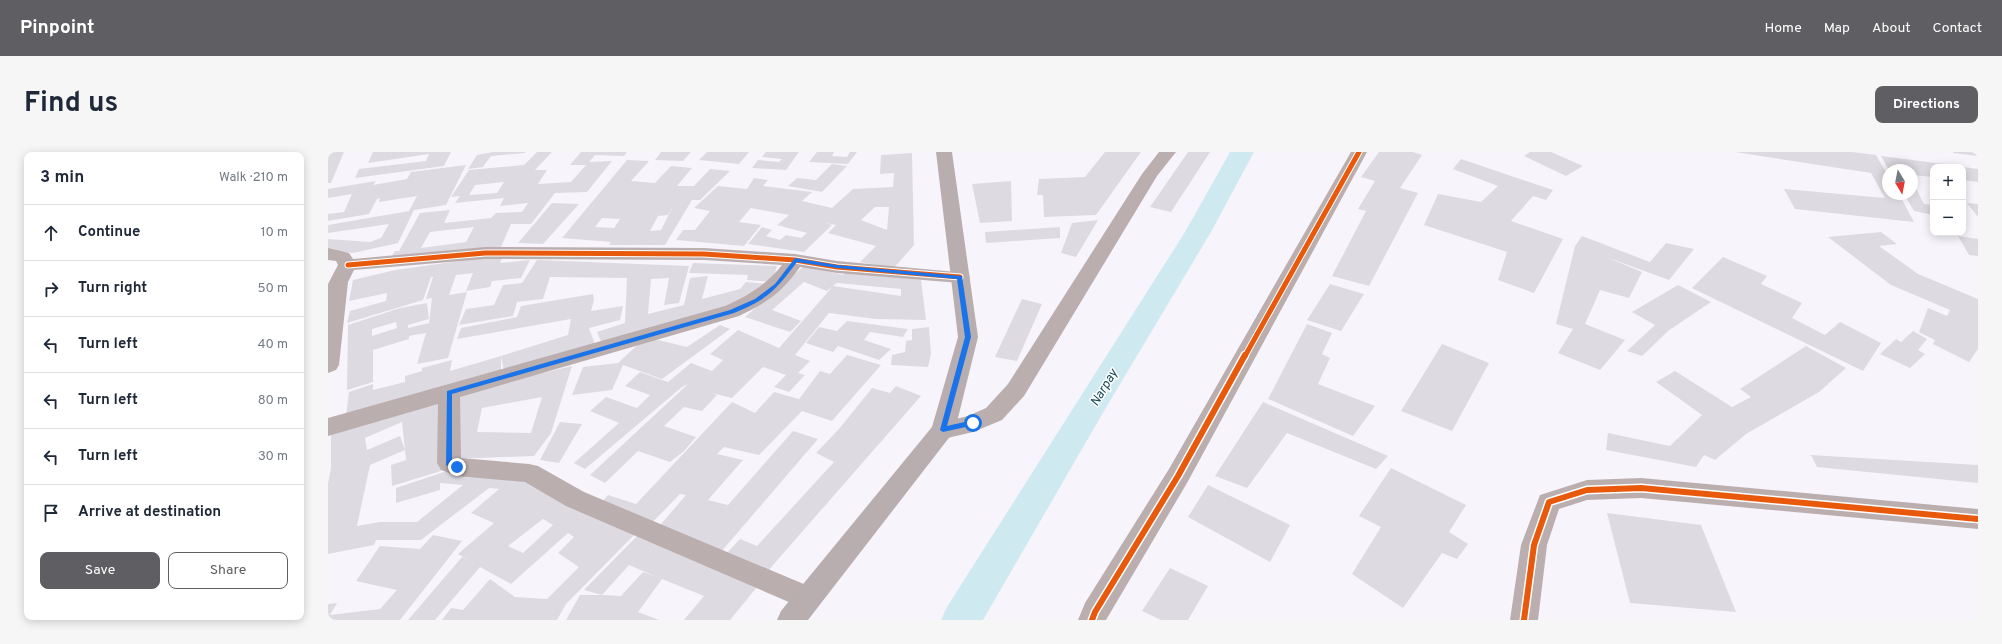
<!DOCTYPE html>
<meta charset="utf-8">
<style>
body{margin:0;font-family:Overpass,sans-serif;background:#f6f6f7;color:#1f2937}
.controls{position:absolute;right:12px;top:12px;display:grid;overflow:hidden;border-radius:8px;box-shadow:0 2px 10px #0003}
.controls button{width:36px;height:36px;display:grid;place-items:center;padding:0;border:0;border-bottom:1px solid #e0e1e3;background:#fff;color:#1f2937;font:20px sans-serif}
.compass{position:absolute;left:1554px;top:12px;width:36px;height:36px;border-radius:50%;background:#fff;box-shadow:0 2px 10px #0003;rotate:170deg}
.stop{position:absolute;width:12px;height:12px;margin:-9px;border:3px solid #1a73e8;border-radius:50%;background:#fff}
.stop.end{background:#1a73e8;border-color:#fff;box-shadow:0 1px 4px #0008}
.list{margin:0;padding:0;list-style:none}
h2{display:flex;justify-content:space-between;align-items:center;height:52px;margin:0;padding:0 16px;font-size:17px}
h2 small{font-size:13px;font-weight:400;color:#747a83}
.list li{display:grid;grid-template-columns:26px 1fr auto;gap:12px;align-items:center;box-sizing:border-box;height:56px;padding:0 16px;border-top:1px solid #e0e1e3}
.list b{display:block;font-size:15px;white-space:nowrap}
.list em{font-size:13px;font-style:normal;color:#747a83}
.actions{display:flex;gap:8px;padding:12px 16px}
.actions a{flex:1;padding:9px 0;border:1px solid #5f5e62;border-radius:8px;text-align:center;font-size:14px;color:#5f5e62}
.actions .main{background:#5f5e62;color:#fff}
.icon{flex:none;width:22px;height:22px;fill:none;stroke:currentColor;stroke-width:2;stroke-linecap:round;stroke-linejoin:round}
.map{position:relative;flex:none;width:1650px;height:468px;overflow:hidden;border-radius:8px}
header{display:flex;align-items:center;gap:24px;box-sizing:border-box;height:56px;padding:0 20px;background:#5f5e62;color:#fff}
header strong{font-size:19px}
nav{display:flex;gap:22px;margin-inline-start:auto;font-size:14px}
.intro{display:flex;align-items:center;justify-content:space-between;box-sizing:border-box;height:96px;padding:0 24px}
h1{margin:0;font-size:28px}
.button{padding:10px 18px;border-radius:8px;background:#5f5e62;color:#fff;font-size:14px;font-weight:700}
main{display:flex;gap:24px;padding:0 24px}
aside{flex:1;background:#fff;border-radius:8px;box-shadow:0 2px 10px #0003}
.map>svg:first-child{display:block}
</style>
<header>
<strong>Pinpoint</strong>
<nav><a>Home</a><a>Map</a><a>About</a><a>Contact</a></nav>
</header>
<div class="intro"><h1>Find us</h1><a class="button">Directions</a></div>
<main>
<aside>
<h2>3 min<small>Walk · 210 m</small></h2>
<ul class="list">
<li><svg class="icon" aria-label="ahead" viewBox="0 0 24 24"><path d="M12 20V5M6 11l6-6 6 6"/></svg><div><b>Continue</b></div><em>10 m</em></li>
<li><svg class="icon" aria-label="right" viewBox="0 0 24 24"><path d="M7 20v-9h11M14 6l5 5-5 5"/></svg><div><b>Turn right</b></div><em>50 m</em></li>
<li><svg class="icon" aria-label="left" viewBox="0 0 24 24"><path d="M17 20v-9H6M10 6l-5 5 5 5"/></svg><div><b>Turn left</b></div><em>40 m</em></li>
<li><svg class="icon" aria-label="left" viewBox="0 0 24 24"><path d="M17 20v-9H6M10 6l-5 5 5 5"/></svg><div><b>Turn left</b></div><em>80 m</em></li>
<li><svg class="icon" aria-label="left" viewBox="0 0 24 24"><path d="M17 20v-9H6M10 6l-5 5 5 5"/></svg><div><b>Turn left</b></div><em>30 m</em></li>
<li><svg class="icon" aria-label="arrive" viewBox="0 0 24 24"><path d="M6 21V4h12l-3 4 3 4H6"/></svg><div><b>Arrive at destination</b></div></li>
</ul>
<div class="actions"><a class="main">Save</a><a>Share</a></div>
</aside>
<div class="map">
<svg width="1650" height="468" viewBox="0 0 1650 468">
<rect width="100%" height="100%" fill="#f7f5fb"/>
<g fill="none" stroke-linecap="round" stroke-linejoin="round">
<path fill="#cfe9f0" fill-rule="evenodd" d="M902,0H926L883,80L776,259L655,468H613L619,455L857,80Z"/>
</g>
<g fill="#dedae2" fill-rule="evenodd">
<path d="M0,0H16L3,31H0Z"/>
<path d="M45,0H123L116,14L27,26L31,17L98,9L101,2L40,11Z"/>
<path d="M165,0H197V1L163,4L155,15L140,17L149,3Z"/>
<path d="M209,0H224L207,18H219L210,32L243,30L258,13H242L253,0H299L296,4L267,3L261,10L284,9L259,40L227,41L203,72H183L173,95L60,110L67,99H71L92,61L122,58L116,71L163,66L168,61L194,60L200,51L172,54L176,46L127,51L132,44L123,45L141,18L196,13ZM176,30L169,41L141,43L147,33ZM146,75L138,90L93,96L102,80Z"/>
<path d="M333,0H363L355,9L327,8Z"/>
<path d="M379,0H421L411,12L371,8Z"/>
<path d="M438,0H471L458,18L424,16L430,8L451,10L454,7L434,5Z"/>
<path d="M489,0H506L504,4L519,5L522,0H529L520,12L481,10Z"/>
<path d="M777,0H813L768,63L716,65L715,43H709L711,27L757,25Z"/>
<path d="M860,0H882L843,60L822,55Z"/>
<path d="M1051,0H1085L1094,3L1072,36L1090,41L1041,134L1004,124L1038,59L1030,57L1047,29L1033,25Z"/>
<path d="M1202,0H1223L1255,14L1238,24L1196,4Z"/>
<path d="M1407,0H1524L1548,3L1560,24V42H1571L1586,70L1467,57L1456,37L1557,46L1543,21Z"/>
<path d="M1625,0H1650V4L1625,1Z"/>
<path d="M584,1L586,93L566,116L532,110L548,94L500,81L508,73L498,71L504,73L476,100L420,92L434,75L444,78L438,84L452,88L458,83L473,86L479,81L449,73L461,63L423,56L411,70L433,73L416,94L348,88L355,78H367L382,59L366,56L390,34L419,37L426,26L440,28L435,34L484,40L474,49L504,56L525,37L565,35L566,21L552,22L553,3ZM547,55H561L559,78L533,68Z"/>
<path d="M1553,4L1631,14V15H1605V25L1584,23V18H1561Z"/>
<path d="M1133,7L1225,38L1218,48L1205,44L1183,69L1235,87L1206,141L1170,128L1179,100L1096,73L1110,42L1153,50L1170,34L1125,17Z"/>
<path d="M299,8L321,9L303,29L327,31L343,14L364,16L349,34H366L382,17L402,19L372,48H364L337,93H281L283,90L234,86ZM346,52L333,78L322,79L330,64L340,63ZM274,66L292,67L286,76L267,75Z"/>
<path d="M504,12L519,14L494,40L460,34L469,26L488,28Z"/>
<path d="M138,13L118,53L86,58L70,91L25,101L0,98V87L42,90L53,86L61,72L0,81V73L81,59L89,44L51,50L52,46L49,47L41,62L0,69V62L16,60L24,42L0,46V37L48,29L45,33L79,27L83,20Z"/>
<path d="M1635,15L1650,17V30L1635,28Z"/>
<path d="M1584,28L1596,52L1605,53V63L1586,59L1576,42H1584Z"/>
<path d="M683,29L684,69L652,71L644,32Z"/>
<path d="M224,51L251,52L215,92L190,91Z"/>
<path d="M1639,51L1650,52V65Z"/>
<path d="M770,68L748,105L733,101L744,71Z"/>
<path d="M732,75V86L658,91L657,80Z"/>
<path d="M1553,80L1569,92L1551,94L1590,122L1650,147V197L1641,210L1605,192L1607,188L1591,180L1600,156L1619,164L1622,158L1563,133L1500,85Z"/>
<path d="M1254,84L1322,110L1338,91L1366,97L1341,128L1278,105L1314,120L1301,146L1272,138L1257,172L1297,188L1272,218L1230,201L1245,177L1228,172L1247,94Z"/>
<path d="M1630,84L1650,87V104L1641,103Z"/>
<path d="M175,103L172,111L202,108L193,126L164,129L162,135L138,139L145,121L128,123L121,143L139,140L120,206L89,212L98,181L81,184V187L45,198V230L19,238L20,173L72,156L99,151L101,167L80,173V176L101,171L104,146L98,147L105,125H103L95,148L19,171L22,159L58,149L59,141L21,149L25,128L67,118ZM68,170L69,176L44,184V177Z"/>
<path d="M1395,105L1439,124L1433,132L1474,151L1464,166L1497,183L1512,170L1553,191L1535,219L1364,136Z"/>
<path d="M209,108L361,114L351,151L336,153L341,126L323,127L320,162L356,153L362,126L380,124L374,147L412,137L418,130L441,132L421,148L274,192L269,180L297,171L299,126L222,125L215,147L189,150L185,164L131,173L138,157L166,153L175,133L194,131Z"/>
<path d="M365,111L449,114L444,130L419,128L420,123L361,121Z"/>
<path d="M476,114L515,123L517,120L593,128L598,168L548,167L501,161L467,203L482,209L470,221L477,223L461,240L446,235L458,223L435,215L404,246L383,241L389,243L374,259L356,255L336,274L368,285L356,299L342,310L310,299L277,331L262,323L360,232L354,235L257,317L246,311L291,271L262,259L278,245L309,256L322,243L297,234L312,220L340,230L363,211L384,219L395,208L382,202L410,178L451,196L505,134L499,139L476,130L444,158L473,169L462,180L417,165ZM509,131L573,137V144L505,134Z"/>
<path d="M1002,132L1036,142L1013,179L979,168Z"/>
<path d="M1350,133L1383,150L1340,179L1314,204L1299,199L1327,173L1304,160Z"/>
<path d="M265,142L266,148L263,159L295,154L292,168L261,176L268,195L177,223L173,204L240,183L243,167L129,187L133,176L189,165L193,154Z"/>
<path d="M694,147L714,152L689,209L667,205Z"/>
<path d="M519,169L580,177L575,185L542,180L536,188L563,197L551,208L510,194L505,200L478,191L491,175L509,179Z"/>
<path d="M979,172L1004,181L994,202L1002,206L990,232L1047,254L1025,284L940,247Z"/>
<path d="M392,173L402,177L334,227L295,213L284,238L244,243L255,215L290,211L318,185L359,195Z"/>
<path d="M601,175L603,202L600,215L563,213L564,203L577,200L578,189L584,188V177Z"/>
<path d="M1585,179L1599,187L1590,198L1597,202L1582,216L1552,202L1568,187L1573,190Z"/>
<path d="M1114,192L1161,211L1124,279L1073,259Z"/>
<path d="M1478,194L1518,216L1491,240L1418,282L1387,308L1376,303L1368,315L1278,298L1280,281L1342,294L1374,263L1328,230L1347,219L1404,255L1423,245L1412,237Z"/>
<path d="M519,203L553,213L504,269L474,259L431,303L396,295L389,302L415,308L380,348L400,353L465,279L490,287L393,400L328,378L358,343L352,342L318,377L269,356L280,343L308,352L404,250L427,261L446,240L471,247L492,219L502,222Z"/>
<path d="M173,204V221L18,264L21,240L45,232V238L77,230V224L94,219V216L124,208L122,219Z"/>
<path d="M244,214L223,281L206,304L123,307L131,241ZM214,245L203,281L149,280L154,256Z"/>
<path d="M568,234L593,244L438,421L396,404L412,387L429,394L506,310L488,301L511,277L544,236L562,241Z"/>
<path d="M112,247L113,319L64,334L63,313L78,308L74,270L37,286L39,298L72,284L77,298L42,313L29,374L52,370H89L135,333L112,331V338L68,351V336L119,319L186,324L307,382L238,452L229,468H114L123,456L135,458L162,427L187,445L219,447L251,415L230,401L246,385L240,381L183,432L152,415L107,468H80L134,405L140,408L130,402L166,371L143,361L171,337L161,336L93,388H48L46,393L0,402V331L3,316V283ZM215,367L225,373L195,401L180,394Z"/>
<path d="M935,250L1060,304L1048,317L959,281L919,336L887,324Z"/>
<path d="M232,270L254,272L231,311L212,308Z"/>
<path d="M1483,303L1650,313V331L1489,315Z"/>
<path d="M1063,316L1138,353L1121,380L1140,392L1129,407L1114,401L1075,456L1024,422L1053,375L1031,364Z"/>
<path d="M880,333L962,373L942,410L860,365Z"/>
<path d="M1279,361L1373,373L1408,460L1302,451Z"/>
<path d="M105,383L134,389L72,468H0V452L9,451L2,463L52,457L69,438L28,429L52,394L92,397Z"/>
<path d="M310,383L433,430L402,468H356L376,444L334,427L310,460L331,468H238L252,443H274L256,438ZM301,413L329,425L315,420L293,444L274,443Z"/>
<path d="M842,416L880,434L860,468H833L814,459Z"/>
</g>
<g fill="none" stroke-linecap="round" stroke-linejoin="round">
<g fill="#baaeaf" fill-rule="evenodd">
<path d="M831,0H848L829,24L696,244L674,268L645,280L615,287L607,284L603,278L607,272L640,264L658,256L680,232L814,22Z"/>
<path d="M1023,0H1039L859,331L778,468H750L757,451L841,317Z"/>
<path d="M157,95L376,96L467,102L509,109L639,121L642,125L639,129L632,131L509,121L472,115C454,140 439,151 411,164L132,245L133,306L201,312L210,314L256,340L490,438L494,446L490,454L480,458L470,454L238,354L197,330L129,324L113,318L109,311L110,252L0,284V266L397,154C420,144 438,133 454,113L376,108L157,107L26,118L20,130L11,213L8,218L0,221V132L10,113L8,109L0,108V96L21,101L25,107Z"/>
<path d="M1313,326L1650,357V377L1313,346L1259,348L1231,357L1219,393L1210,468H1182L1193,393L1212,343L1259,328Z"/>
</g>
<path fill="#b9aeaf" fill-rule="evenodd" d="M608,0H624L650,185L627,278L480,468H449L453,459L604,275L630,185Z"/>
<g stroke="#fff" stroke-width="7">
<g id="cycleway-far1">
<path d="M20,113L157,101L376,102L467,108L509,115L632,125"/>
<path d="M917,204L1031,0"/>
</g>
</g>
<g stroke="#fff" stroke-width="9">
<g id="cycleway">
<path d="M764,468L767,460L850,324L917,203"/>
<path d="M1196,468L1206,393L1221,350L1259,338L1313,336L1650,367"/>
</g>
</g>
<use href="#cycleway-far1" stroke="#e8590c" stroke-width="5"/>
<use href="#cycleway" stroke="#e8590c" stroke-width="6"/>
</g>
<path fill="#1a73e8" d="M467,106L509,113L634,124L643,185L619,274L645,268L647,269V273L615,280L612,278L637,185L629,127L509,116L469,110C447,139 440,147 406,161L124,242V309L133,315L129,318L118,313L119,239L402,158L427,147L447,132Z"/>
<g text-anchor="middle" stroke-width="3" stroke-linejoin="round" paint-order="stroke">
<g font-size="13" font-style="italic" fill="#134952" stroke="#fff">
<text transform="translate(775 235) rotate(-59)" y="5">Narpay</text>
</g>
</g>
</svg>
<div class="controls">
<button>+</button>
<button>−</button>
</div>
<svg class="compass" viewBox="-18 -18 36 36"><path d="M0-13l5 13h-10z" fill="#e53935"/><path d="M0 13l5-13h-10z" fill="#747a83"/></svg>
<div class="stop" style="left:645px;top:271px"></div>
<div class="stop end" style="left:129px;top:315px"></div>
</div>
</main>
